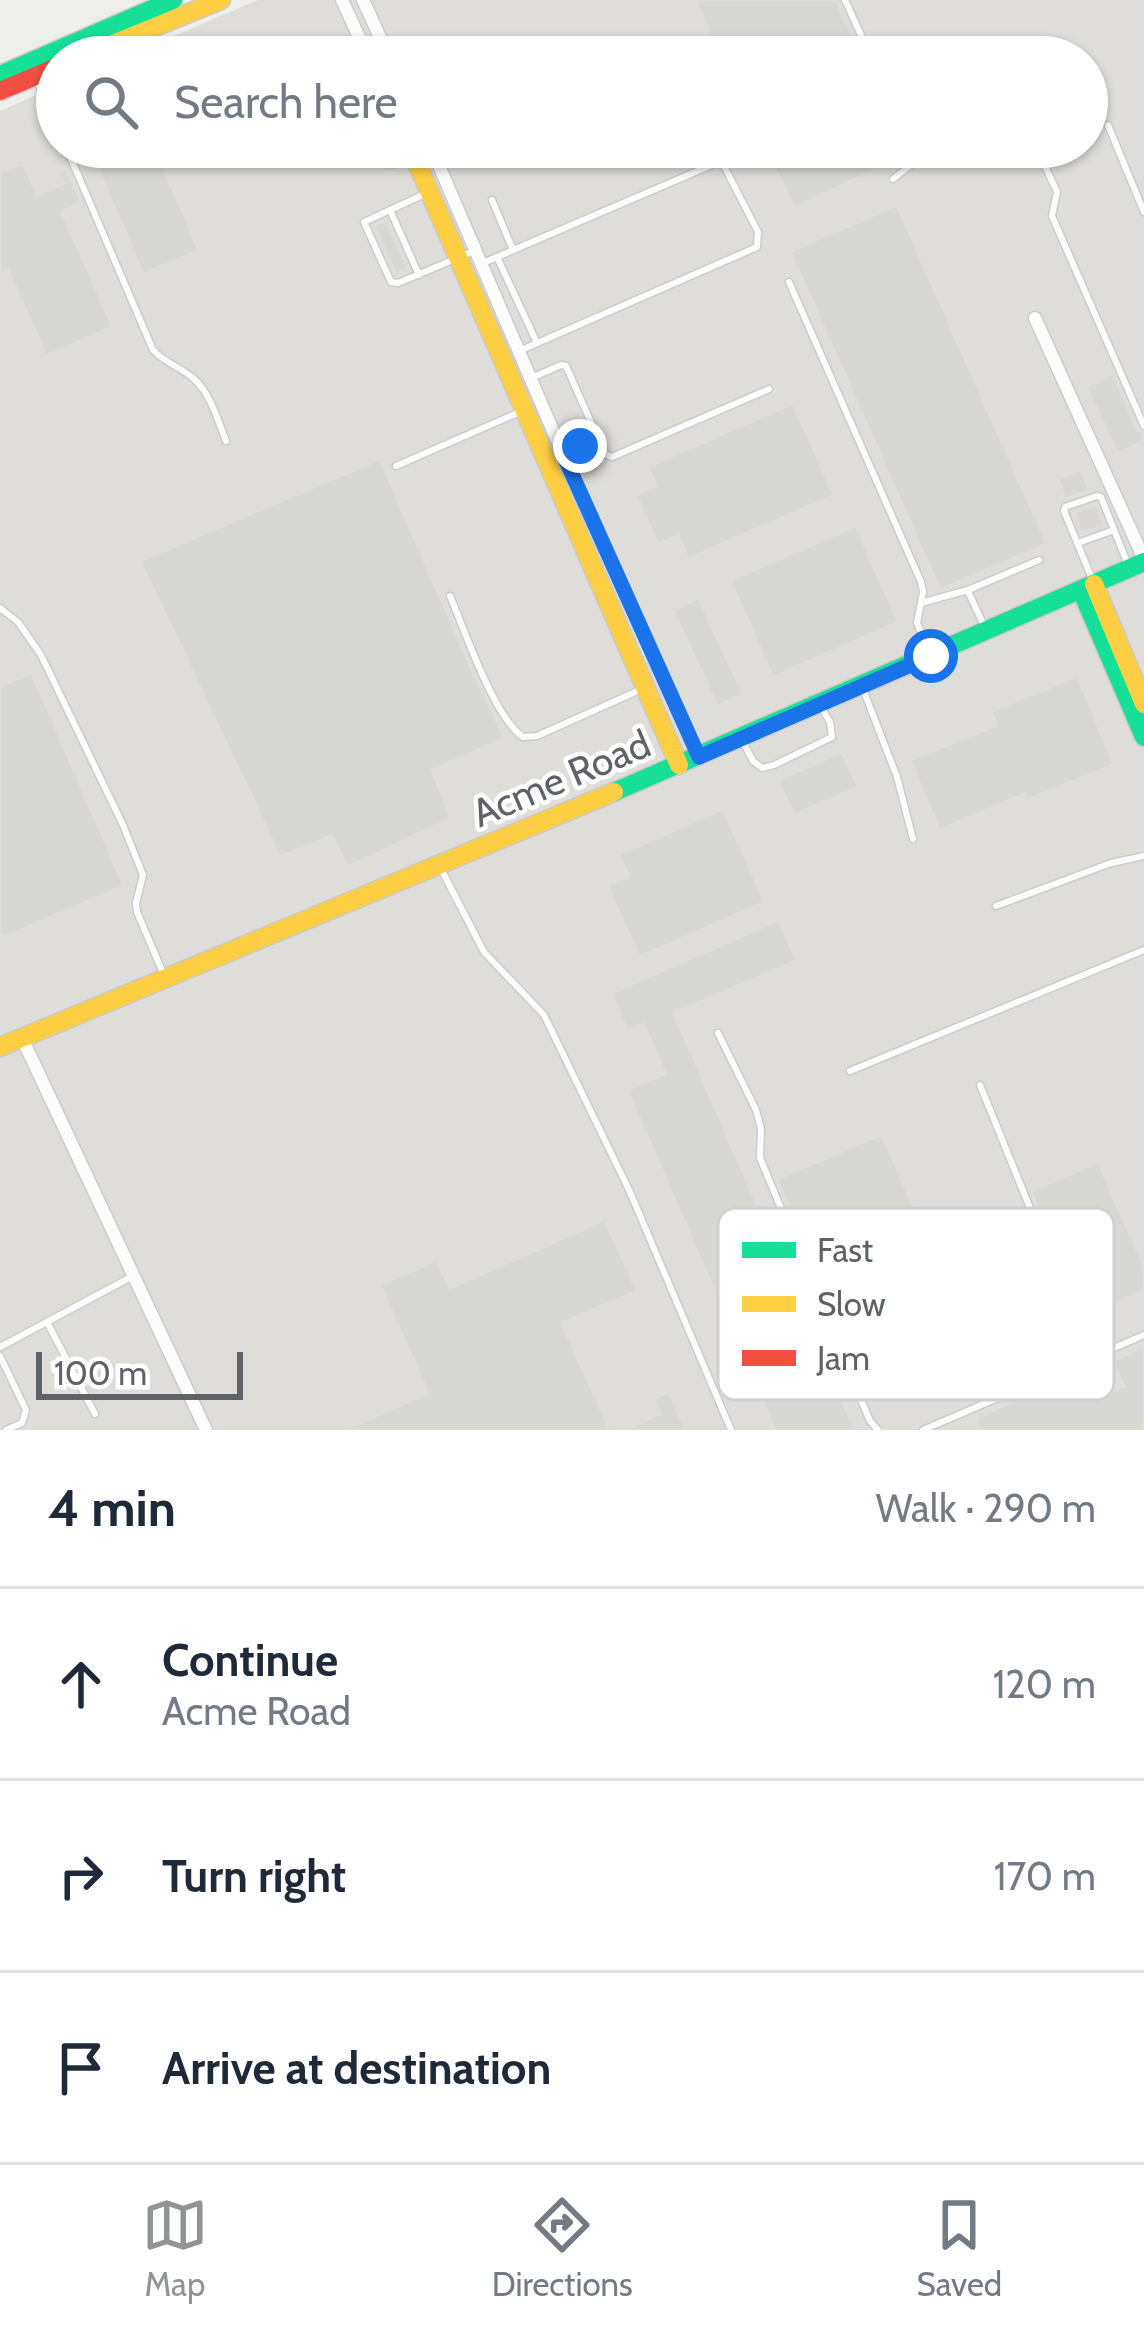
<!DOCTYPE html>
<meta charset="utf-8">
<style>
body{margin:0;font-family:Cabin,sans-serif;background:#f6f6f7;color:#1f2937}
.scale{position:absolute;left:36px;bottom:30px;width:207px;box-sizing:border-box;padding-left:12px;border:6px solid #5f6267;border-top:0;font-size:33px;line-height:42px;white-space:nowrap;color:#5f6267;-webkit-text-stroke:9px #fff;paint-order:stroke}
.stop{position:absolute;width:36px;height:36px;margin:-27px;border:9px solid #1a73e8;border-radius:50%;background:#fff}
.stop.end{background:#1a73e8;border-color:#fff;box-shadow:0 3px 12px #0008}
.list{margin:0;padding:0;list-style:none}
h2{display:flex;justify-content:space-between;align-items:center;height:156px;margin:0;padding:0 48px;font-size:51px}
h2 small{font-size:39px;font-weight:400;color:#747a83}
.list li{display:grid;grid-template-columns:78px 1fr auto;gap:36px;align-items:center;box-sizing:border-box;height:192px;padding:0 48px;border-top:3px solid #e0e1e3}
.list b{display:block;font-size:45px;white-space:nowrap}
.list p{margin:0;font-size:39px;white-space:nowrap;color:#747a83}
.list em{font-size:39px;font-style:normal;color:#747a83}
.icon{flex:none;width:66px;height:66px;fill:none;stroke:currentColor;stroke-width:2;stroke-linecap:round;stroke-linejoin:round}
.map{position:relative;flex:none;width:1144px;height:1430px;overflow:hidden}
.search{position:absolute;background:#fff;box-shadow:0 3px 9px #0004;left:36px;right:36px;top:36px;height:132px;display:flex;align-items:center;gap:30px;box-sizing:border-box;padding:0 42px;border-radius:66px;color:#747a83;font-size:45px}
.sheet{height:732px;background:#fff}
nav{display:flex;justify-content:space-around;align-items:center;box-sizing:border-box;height:168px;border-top:3px solid #e0e1e3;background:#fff;font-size:33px;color:#747a83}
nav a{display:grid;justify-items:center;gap:6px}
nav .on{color:#919395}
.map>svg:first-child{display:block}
</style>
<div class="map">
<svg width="1144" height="1430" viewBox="0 0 1144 1430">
<rect width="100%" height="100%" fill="#eeeeea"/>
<path fill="#deddda" d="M258,0H1144V1430H0V111L57,86V147H1087V57H125Z"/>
<g fill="#d7d7d3" stroke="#deddda" stroke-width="3">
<path d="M696,0H836L862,57H719Z"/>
<path d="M112,147H155L199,251L143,274L93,157L114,151Z"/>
<path d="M765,147H904V156L794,208Z"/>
<path d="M23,163L37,195L64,183L59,172L67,169L81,202L62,212L113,327L46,356L8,270L0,273V172Z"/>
<path d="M897,205L1047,544L940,590L790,251Z"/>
<path d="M386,220L408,269L396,274L374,226Z"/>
<path d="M1113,374L1137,429L1144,433V441L1118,453L1086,387Z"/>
<path d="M793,403L834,495L688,559L678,536L658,544L636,495L656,486L648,467Z"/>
<path d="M380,459L474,675L505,738L432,770L451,818L348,867L331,836L280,857L140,561Z"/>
<path d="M1082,470L1089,491L1065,499L1058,479Z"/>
<path d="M1096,504L1104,526L1081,533L1074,512Z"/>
<path d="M856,526L898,622L773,677L730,580Z"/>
<path d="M699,598L743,694L717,706L673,610Z"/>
<path d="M32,673L124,886L0,939V686Z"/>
<path d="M1078,676L1114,765L1027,800L1025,794L939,830L910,760L997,725L991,711Z"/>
<path d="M842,752L858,787L794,815L778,780Z"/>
<path d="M723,809L765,902L639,957L607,885L629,876L619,854Z"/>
<path d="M779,920L796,961L674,1013L855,1430H775L627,1090L665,1074L644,1024L627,1031L611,993Z"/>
<path d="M882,1134L933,1252L827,1298L777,1179Z"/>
<path d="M1098,1162L1144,1266V1291L1082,1317L1031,1191Z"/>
<path d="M605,1220L637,1291L562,1323L610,1430H344L428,1393L380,1285L437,1260L450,1288Z"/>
<path d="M1144,1347V1430H981L976,1418L1088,1369L1100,1396L1124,1386L1113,1361Z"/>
<path d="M669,1392L686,1430H624L660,1414L654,1399Z"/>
</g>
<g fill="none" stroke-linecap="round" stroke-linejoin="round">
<g stroke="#cbcccb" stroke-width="9">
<g id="lane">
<path d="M845,0L871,57"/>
<path d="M305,45L312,57"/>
<path d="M35,77L57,126"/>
<path d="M1108,125L1144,212"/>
<path d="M66,147L153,350C165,363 182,368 194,379C211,394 218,421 226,441"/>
<path d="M365,147C378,167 390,169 411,158"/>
<path d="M1041,157L1057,192L1052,216L1144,426"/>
<path d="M893,179L912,164V147"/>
<path d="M427,193L364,222L391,282L398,283L474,251"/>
<path d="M492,200L513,250"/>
<path d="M390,210L419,275"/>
<path d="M497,257L537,343"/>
<path d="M483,263L714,164H723L758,232L757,247L519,351"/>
<path d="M789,282L921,582L923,592L917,623L931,655"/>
<path d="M531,378L561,365L566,366L605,454L612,457L769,389"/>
<path d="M563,454L597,438"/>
<path d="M396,466L522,411"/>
<path d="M1078,543L1114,530"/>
<path d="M1093,581L1064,511L1065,507L1097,496L1101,497L1128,565"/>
<path d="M968,591L985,628"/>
<path d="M450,596C465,631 494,717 523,737L537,736L642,689"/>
<path d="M921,603L968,590L1039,560"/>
<path d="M0,608L18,622L41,655L123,825L143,875L136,903L137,912L163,973"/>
<path d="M863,689L897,777L913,839"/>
<path d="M743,742L753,761L762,768L774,765L832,737L830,722L821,707"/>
<path d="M440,867L484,952L544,1015L630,1192L731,1430"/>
<path d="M996,906L1111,863L1144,856"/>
<path d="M718,1033L756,1110L761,1129L760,1158L870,1421L878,1430"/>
<path d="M850,1071L1144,950"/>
<path d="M980,1085L1091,1358"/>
<path d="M47,1322L95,1414"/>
<path d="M0,1347L133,1276"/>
<path d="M0,1356L26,1410L22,1423L6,1430"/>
<path d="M923,1430L1144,1335"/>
</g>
</g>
<g stroke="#cbcccb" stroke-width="15">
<g id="street">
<path d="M342,0L368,57"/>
<path d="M363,0L389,57"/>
<path d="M431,147L563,454L699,757"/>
<path d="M1035,318L1144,559"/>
<path d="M22,1038L206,1430"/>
</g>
</g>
<g stroke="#cacaca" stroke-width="21">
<g id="fast">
<path d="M0,75L173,0"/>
<path d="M1081,590L1144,737"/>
<path d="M614,792L1144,562"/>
</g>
</g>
<g stroke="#cacaca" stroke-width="21">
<g id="slow">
<path d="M81,57L221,0"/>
<path d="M410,147L679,765"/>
<path d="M1094,584L1144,704"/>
<path d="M0,1047L614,792"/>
</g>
</g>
<g stroke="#cacaca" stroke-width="21">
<path id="jam" d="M0,91L57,67"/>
</g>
<use href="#lane" stroke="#fcfcfc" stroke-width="6"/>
<use href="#street" stroke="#fcfcfc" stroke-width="12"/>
<use href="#fast" stroke="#16e098" stroke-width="18"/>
<use href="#slow" stroke="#ffcf43" stroke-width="18"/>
<use href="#jam" stroke="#f24e42" stroke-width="18"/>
</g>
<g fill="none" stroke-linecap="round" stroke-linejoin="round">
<path stroke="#1a73e8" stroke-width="15" d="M580,446L563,454L699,757L931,656"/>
</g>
<g text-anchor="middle" stroke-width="9" stroke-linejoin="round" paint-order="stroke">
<g font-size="39" fill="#5f6267" stroke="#fff">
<text transform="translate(561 778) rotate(-23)" y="14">Acme Road</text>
</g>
</g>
<rect x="718" y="1208" width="396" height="192" rx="18" fill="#fff" stroke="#cfd0d1" stroke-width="3"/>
<rect x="742" y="1242" width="54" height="16" fill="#16e098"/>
<rect x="742" y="1296" width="54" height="16" fill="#ffcf43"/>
<rect x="742" y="1350" width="54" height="16" fill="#f24e42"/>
<g font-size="33" fill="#5f6267">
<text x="817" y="1262">Fast</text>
<text x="817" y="1316">Slow</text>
<text x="817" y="1370">Jam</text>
</g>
</svg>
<div class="scale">100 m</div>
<div class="stop" style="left:931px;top:656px"></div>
<div class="stop end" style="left:580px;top:446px"></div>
<div class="search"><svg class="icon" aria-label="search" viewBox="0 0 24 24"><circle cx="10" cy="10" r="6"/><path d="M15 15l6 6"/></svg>Search here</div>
</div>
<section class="sheet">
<h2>4 min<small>Walk · 290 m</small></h2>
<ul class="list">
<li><svg class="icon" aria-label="ahead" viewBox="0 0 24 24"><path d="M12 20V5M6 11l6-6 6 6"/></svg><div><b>Continue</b><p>Acme Road</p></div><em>120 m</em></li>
<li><svg class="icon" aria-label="right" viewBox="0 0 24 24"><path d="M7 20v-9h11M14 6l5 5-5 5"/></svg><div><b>Turn right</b></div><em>170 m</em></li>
<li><svg class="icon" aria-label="arrive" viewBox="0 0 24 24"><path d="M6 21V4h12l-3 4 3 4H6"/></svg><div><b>Arrive at destination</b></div></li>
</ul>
</section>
<nav>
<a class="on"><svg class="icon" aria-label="map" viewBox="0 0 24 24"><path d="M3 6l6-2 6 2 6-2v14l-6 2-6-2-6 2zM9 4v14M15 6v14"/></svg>Map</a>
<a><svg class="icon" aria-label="directions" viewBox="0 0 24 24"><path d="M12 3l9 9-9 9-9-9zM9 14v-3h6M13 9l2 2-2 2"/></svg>Directions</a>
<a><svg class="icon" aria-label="saved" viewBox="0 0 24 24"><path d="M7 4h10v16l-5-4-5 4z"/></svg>Saved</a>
</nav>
